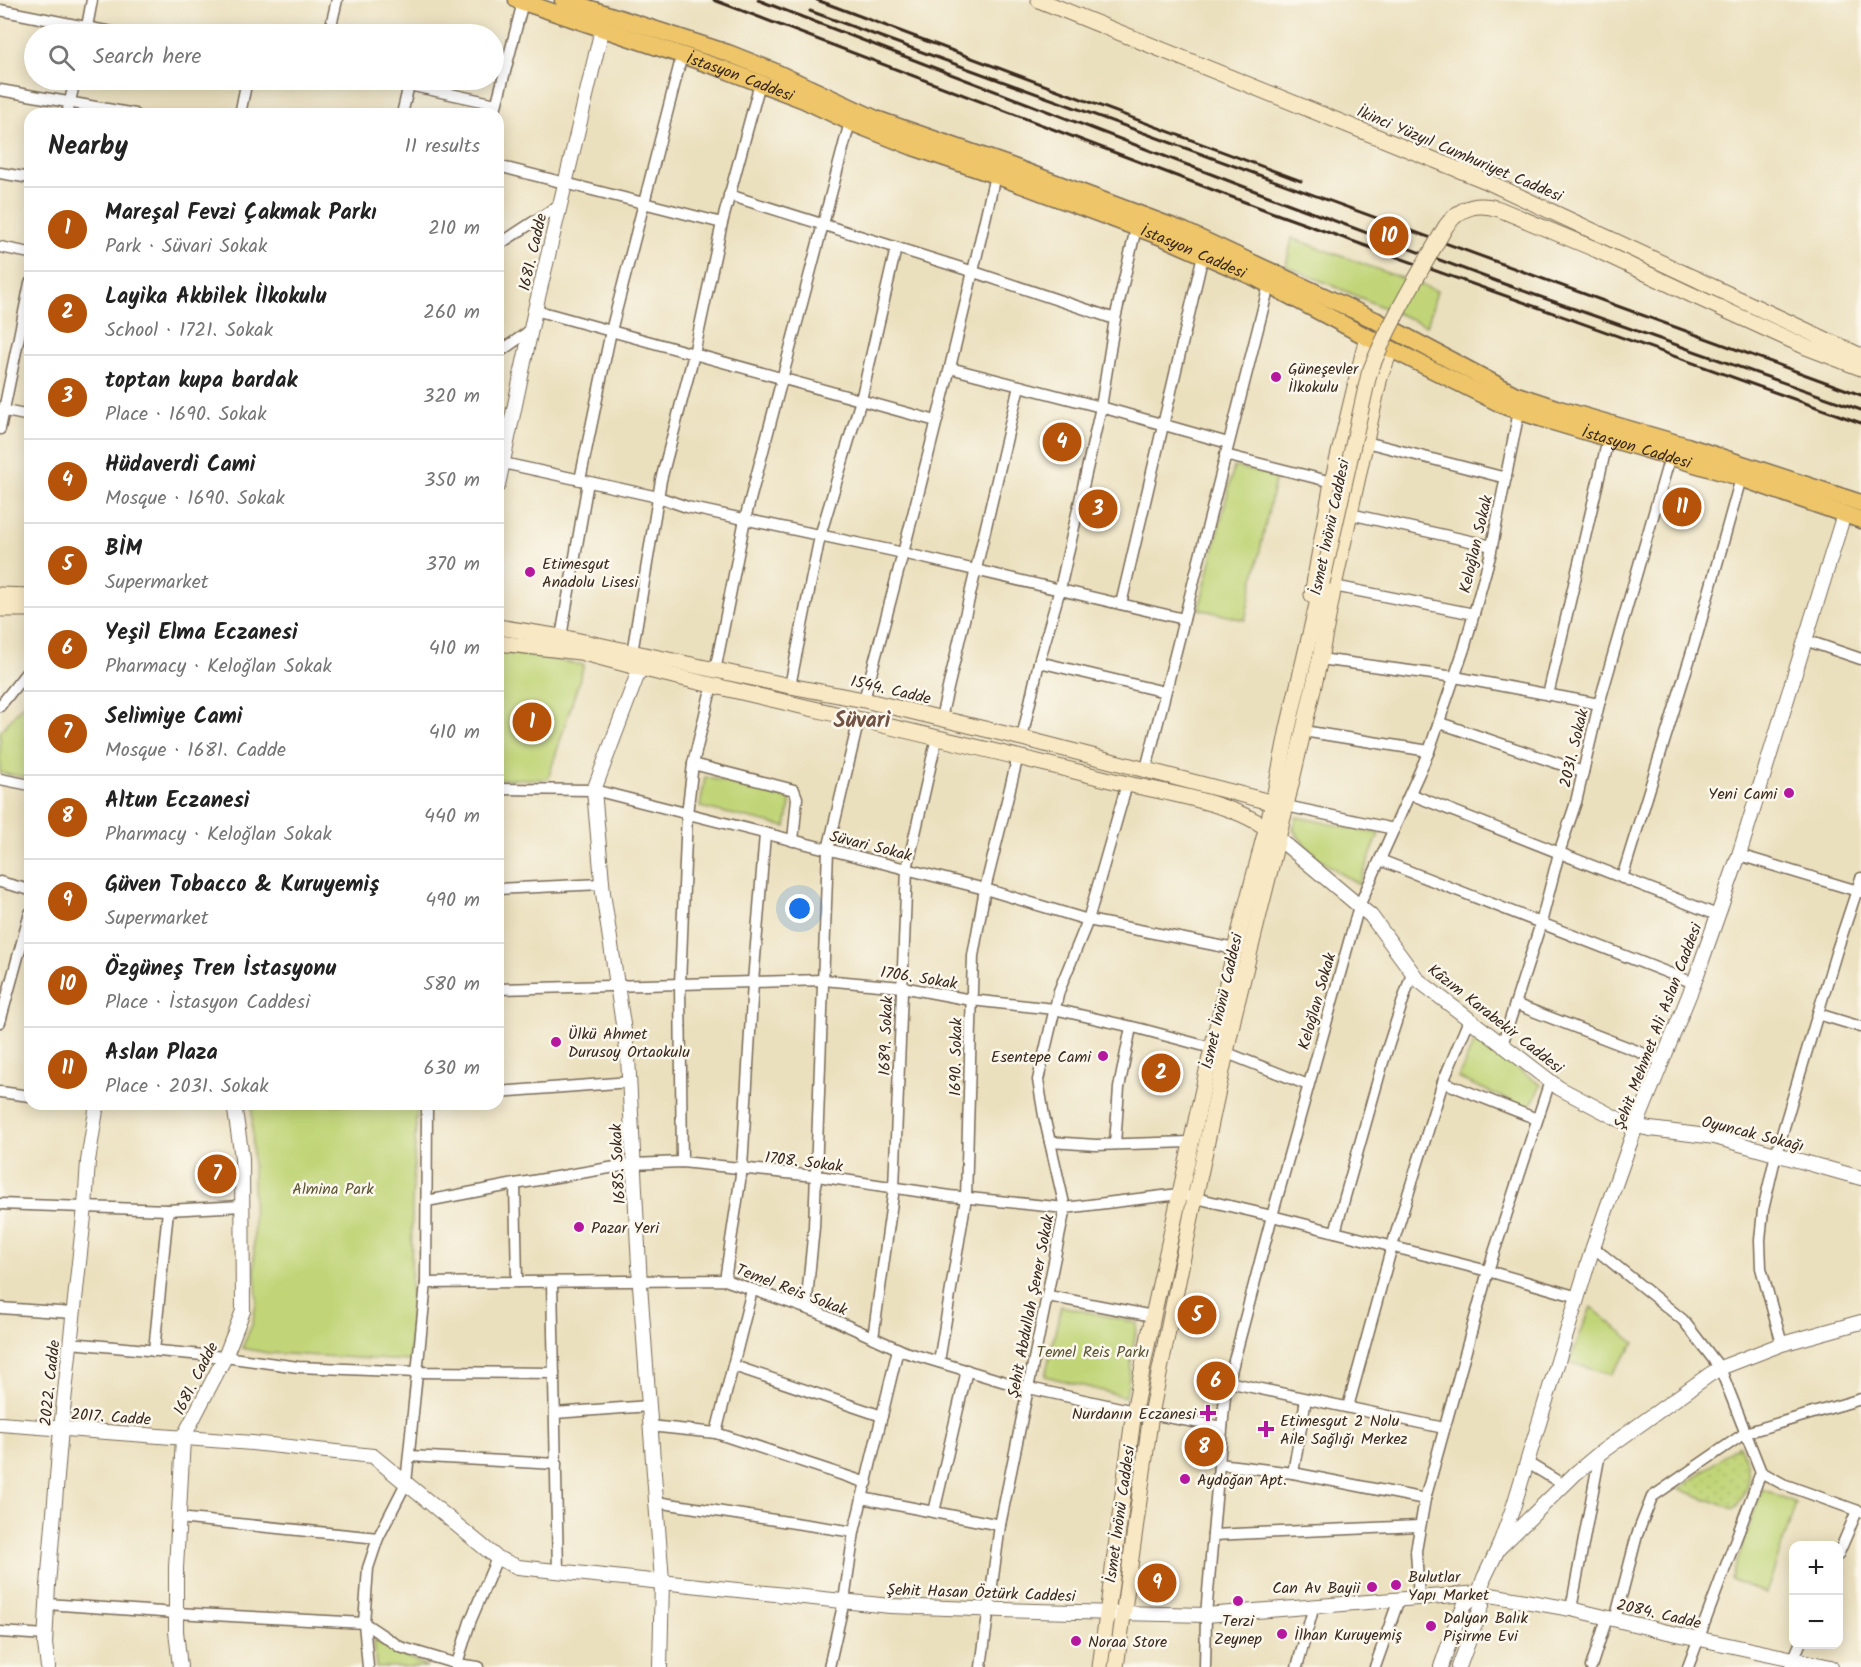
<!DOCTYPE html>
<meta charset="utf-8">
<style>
body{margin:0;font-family:Kalam,sans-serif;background:#f2f2f2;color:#222}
.controls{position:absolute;right:18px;bottom:18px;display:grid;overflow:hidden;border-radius:12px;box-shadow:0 3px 15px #0003}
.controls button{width:54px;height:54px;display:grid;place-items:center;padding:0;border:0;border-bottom:2px solid #e0e0e0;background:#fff;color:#222;font:30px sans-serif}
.you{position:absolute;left:800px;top:909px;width:21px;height:21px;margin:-15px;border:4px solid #fff;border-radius:50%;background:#1a73e8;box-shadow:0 0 0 9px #1a73e833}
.badge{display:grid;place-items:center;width:39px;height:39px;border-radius:50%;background:#b45309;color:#fff;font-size:20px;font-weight:700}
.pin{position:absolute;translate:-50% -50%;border:3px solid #fff;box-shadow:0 2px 6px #0006}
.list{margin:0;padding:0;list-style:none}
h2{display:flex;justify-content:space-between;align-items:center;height:78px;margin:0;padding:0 24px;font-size:26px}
h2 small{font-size:20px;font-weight:400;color:#767676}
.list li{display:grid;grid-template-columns:39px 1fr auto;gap:18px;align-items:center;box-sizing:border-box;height:84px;padding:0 24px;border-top:2px solid #e0e0e0}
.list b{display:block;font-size:22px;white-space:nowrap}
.list p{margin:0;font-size:20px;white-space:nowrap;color:#767676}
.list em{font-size:20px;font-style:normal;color:#767676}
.icon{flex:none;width:33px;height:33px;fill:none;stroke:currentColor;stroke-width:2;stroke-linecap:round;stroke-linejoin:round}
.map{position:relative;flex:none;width:1861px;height:1667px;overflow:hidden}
.search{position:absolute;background:#fff;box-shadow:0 3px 15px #0003;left:24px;top:24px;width:480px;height:66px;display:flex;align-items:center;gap:15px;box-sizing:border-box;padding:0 21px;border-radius:33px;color:#767676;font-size:22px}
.panel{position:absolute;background:#fff;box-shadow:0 3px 15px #0003;left:24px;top:108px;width:480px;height:1002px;border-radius:18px}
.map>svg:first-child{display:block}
</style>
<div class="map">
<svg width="1861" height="1667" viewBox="0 0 1861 1667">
<defs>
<pattern id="grass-dots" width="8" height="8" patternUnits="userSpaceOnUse" patternTransform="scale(1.5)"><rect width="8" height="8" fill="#c1d578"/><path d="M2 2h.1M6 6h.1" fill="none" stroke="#a7b767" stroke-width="1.8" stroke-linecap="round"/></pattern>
</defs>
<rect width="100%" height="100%" fill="#fbf7ec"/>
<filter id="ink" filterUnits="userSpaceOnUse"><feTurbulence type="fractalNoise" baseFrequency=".0167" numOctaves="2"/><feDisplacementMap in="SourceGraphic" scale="12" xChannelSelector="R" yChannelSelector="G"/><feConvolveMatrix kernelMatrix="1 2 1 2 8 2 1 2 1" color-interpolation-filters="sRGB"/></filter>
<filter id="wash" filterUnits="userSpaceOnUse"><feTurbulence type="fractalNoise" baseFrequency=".008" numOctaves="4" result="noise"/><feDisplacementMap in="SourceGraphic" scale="24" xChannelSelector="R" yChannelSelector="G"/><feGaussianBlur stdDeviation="1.35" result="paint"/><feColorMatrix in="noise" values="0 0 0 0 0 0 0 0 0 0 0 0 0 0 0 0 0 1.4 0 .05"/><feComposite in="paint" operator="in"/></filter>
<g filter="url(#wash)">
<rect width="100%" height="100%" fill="#ebe0be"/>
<path fill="url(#grass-dots)" stroke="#7e804b" stroke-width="1.5" d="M1739,1445C1742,1452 1747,1460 1748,1468C1750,1482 1743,1498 1734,1509L1679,1489Z"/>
<g fill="#c1d578" stroke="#7e804b" stroke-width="1.5">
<path d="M1292,238L1437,291L1427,326L1286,266Z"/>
<path d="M1234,467L1276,476L1245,620L1199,609Z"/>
<path d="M498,650L584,665L548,779H498Z"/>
<path d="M30,696V778L0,773V732Z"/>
<path d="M705,777L791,798L786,827L700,807Z"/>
<path d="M1297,817L1379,834L1359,884C1333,869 1310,856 1293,829Z"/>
<path d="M1475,1040L1541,1085L1529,1109L1458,1078Z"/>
<path d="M252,1104H417L412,1206L410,1361L268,1353L242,1348L252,1325L257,1299L254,1259Z"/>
<path d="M1061,1306L1137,1323L1126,1397L1045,1376Z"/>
<path d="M1591,1307L1635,1343L1610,1375L1569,1362Z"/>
<path d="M1762,1489L1796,1503L1766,1594L1731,1579Z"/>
<path d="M374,1640L427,1667H376Z"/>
</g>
</g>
<g filter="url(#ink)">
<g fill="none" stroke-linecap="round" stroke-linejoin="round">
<g stroke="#796a56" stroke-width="13">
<g id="minor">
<path d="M0,10L121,34"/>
<path d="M86,32L92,0"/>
<path d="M329,34L337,0"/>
<path d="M386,80L496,104"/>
<path d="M0,90L135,114"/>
<path d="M67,114L75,80"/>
<path d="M240,114L247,80"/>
<path d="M402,114L409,85"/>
<path d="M494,114L523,2"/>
<path d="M498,166L722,223"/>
<path d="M0,173L30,178"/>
<path d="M729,195L974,272L1115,319"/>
<path d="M498,245L561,204"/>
<path d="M0,247L30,253"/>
<path d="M535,310L936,421"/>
<path d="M498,353L531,330"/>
<path d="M950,368L1101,407L1228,443"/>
<path d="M0,410L30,416"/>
<path d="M0,429L30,283"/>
<path d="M1366,442L1506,478"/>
<path d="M1225,455L1332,482"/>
<path d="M503,463L658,497L687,507L894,551L1184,619"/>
<path d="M580,480L611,331L682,55"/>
<path d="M1350,514L1492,546"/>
<path d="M1334,586L1474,614"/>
<path d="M1121,604L1203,255"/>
<path d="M561,637L588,482"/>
<path d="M1805,640L1861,659"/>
<path d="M632,653L661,480L694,354L722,223L760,83"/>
<path d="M1320,659L1455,677L1599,704"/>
<path d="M1039,662L1165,692"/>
<path d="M715,671L745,519L850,122"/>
<path d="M790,686L820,536L861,400L896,248"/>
<path d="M1548,695L1608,439"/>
<path d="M864,700C911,526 956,351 995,175"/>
<path d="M0,706L30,668"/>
<path d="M941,718L1019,386"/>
<path d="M1440,723L1583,772"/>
<path d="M1303,731L1429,751"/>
<path d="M1022,738L1039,662L1060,589L1101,407L1115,319L1136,228"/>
<path d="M693,764L794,790L797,798L793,841"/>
<path d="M1146,769L1269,285"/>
<path d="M0,779L30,785"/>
<path d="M498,789L594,790L985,889L1088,920L1235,949"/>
<path d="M1410,794L1717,915"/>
<path d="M1286,806L1394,829"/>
<path d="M1739,855L1861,892"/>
<path d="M1380,860L1694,983"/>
<path d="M1622,878L1698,632L1741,478"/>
<path d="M0,882L30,890"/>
<path d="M498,889L602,884"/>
<path d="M498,989L823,980L902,987L971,1000L1054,1009L1141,1029L1212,1048"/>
<path d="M1515,1004L1663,1061"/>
<path d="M1818,1014L1861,1027"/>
<path d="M0,1022L30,913"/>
<path d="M1502,1045L1541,923L1559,853L1576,802L1599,704L1670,457"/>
<path d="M1227,1053L1308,1085"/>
<path d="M1443,1082L1537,1119"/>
<path d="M0,1092L30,1096"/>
<path d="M498,1092L630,1082"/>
<path d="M1050,1142L1096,1145L1190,1142"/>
<path d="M1115,1144L1119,1088L1131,1027"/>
<path d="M682,1162L680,984L687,814L693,764L712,685"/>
<path d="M515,1184L517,1282"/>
<path d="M427,1201L515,1184L633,1164L682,1162L824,1177L950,1196L1065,1208L1179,1194L1272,1216L1488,1271L1578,1297"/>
<path d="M0,1204L168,1210L242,1206"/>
<path d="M1335,1232L1383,1062L1412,973"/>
<path d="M1593,1247L1683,1320L1720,1368L1761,1472L1783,1484L1861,1512"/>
<path d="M725,1280L742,1168L753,982L765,834"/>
<path d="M552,1282L558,1571"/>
<path d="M426,1283L725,1280L817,1312L905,1352L1015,1385L1134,1411"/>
<path d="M1048,1296L1153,1316"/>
<path d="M0,1308L73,1313"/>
<path d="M806,1308L814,1227L828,850L859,719"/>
<path d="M873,1338L894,1188L907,869L937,737"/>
<path d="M70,1343L225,1357L298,1367L417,1372L554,1373"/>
<path d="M1782,1344L1761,1268L1760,1240L1763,1210L1776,1154L1836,953L1861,878"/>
<path d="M154,1351L168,1210"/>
<path d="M939,1362L966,1198L973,956L985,889L1018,756"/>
<path d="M734,1366L882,1416"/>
<path d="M1228,1382L1444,1428"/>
<path d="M1348,1407L1392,1246L1443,1082L1469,1020"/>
<path d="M555,1413L649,1406"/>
<path d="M1151,1414L1222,1427"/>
<path d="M650,1426L716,1433L867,1483"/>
<path d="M716,1433L752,1290"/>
<path d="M409,1456L556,1464"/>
<path d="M1526,1462L1564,1485"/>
<path d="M1219,1464L1293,1473L1425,1499"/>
<path d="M1293,1473L1306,1399"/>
<path d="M862,1498L1000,1525"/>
<path d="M656,1502L854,1532"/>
<path d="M934,1512L967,1370"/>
<path d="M178,1518L378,1538"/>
<path d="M1213,1535L1419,1526"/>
<path d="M1838,1555L1857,1511"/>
<path d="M1419,1597L1416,1551L1425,1499L1488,1271L1550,1081"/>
<path d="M47,1604L176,1613L364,1623L400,1647L457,1664L478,1667"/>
<path d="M1571,1609L1600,1453"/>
<path d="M1615,1620L1637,1535L1652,1497L1745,1433L1861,1399"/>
<path d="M0,1632L46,1635"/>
<path d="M368,1667L364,1623L368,1568L378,1538L406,1483L426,1283L427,1104"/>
<path d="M456,1667L470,1622L497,1558"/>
<path d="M829,1667L844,1601L854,1532L898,1349"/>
<path d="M981,1667L1000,1525L1065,1208L1044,1116L1038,1080L1059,991L1088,920L1127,784"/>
<path d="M1205,1667L1206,1615L1225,1395L1272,1216L1359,906L1429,751L1464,649L1490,556L1519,411"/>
<path d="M1297,1667L1314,1606"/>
<path d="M1375,1667L1399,1599"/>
<path d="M1591,1667L1607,1618"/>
<path d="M1688,1667L1761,1472"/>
<path d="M1790,1667L1800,1644"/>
</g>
</g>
<g stroke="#796a56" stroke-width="16">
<g id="tertiary">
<path d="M498,485L535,310L602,29"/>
<path d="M640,668L594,790L603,893L628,1057L640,1285L662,1581L660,1667"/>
<path d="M1278,838L1371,916L1418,980L1559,1088L1620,1120L1636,1126L1650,1129L1715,1137L1861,1178"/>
<path d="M0,1424L252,1443L373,1456L497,1558L518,1567L890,1606L1034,1611L1206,1615L1479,1593L1571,1609L1663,1631L1831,1667"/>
<path d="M1498,1549L1513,1508L1593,1247L1636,1126L1694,983L1739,855L1844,514"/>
<path d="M1479,1593L1484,1578L1498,1549L1576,1473L1600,1453L1709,1375L1720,1368L1782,1344L1861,1322"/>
<path d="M48,1667L45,1644L48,1585L61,1429L85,1207L88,1161L97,1104"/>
<path d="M180,1667L176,1631V1568L183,1438L225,1357L243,1311L242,1158L234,1104"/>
<path d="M1441,1667L1457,1621L1465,1604L1479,1593"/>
<path d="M1459,1667L1482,1605L1479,1593"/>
</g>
</g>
<g stroke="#796a56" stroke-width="17">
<g id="secondary">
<path d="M1039,0L1484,180L1861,356"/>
<path d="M1692,295L1806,347L1861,368"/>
<path d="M0,595L30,596"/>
<path d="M1312,595L1332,482L1367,337"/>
<path d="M0,609H30"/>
<path d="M498,627L561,637L790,686L864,700L1022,738L1282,805"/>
<path d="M498,643L580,652L640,668C797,706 954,740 1110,780C1158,792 1235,801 1273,833"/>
<path d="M1100,1667L1134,1411L1153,1316L1212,1048L1235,949L1273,803L1288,728L1322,583"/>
<path d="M1116,1667L1151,1414L1195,1198L1234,1015L1286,806L1320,659L1334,586L1380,377L1391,349"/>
</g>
</g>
<g stroke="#796a56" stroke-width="19">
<g id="primary">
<path id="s1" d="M517,0L723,69L804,100L850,122L913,147L995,175L1162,237L1256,278L1367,337L1507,407L1543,419L1732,475L1861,520"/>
<path d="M563,0L728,53L773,71L876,119L1005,164L1184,231L1375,320L1514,394L1556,408L1687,446L1861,503"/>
</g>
</g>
<use href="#minor" stroke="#fff" stroke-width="10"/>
<use href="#tertiary" stroke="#fff" stroke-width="14"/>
<use href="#secondary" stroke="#f8e8c3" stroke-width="15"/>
<use href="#primary" stroke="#eec569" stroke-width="16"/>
<g stroke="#3b2a1e" stroke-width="3">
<path d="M714,0L1271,212L1861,423"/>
<path d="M758,0L1276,199L1504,284L1861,410"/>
<path d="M817,0L1301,181"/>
<path d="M810,11L1861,395"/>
</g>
<g stroke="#796a56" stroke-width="17" stroke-linecap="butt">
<path id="secondary-bridge" d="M1322,583L1369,374C1389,322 1419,274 1446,226C1460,207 1477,202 1499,209L1597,250L1692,295"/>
</g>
<use href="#secondary-bridge" stroke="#f8e8c3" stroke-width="15"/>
</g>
</g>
<g fill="#b5179e" stroke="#fbf7ec" stroke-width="2">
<circle cx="1276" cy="377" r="6"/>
<circle cx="530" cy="572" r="6"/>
<circle cx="1789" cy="793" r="6"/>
<circle cx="556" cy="1042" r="6"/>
<circle cx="1103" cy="1056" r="6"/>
<circle cx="579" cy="1227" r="6"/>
<path d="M1205 1404h6v6h6v6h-6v6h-6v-6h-6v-6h6z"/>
<path d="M1263 1420h6v6h6v6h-6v6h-6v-6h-6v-6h6z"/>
<circle cx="1185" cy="1479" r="6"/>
<circle cx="1396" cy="1585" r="6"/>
<circle cx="1372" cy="1587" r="6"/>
<circle cx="1238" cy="1601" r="6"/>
<circle cx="1431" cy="1626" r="6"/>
<circle cx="1282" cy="1634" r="6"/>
<circle cx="1076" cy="1641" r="6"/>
</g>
<g text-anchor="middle" stroke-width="5" stroke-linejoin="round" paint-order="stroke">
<g font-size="16" fill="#3b2a1e" stroke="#fbf7ec">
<text dy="6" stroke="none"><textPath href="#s1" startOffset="236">İstasyon Caddesi</textPath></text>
<text transform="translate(1460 153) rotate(23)" y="6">İkinci Yüzyıl Cumhuriyet Caddesi</text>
<text transform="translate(532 252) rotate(-77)" y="6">1681. Cadde</text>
<text dy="6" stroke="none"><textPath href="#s1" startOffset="722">İstasyon Caddesi</textPath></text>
<text dy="6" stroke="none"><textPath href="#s1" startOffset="1208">İstasyon Caddesi</textPath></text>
<text transform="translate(1329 527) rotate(-78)" y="6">İsmet İnönü Caddesi</text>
<text transform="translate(1475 544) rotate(-77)" y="6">Keloğlan Sokak</text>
<text transform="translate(891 689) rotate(13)" y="6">1544. Cadde</text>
<text transform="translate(1573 748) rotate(-77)" y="6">2031. Sokak</text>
<text transform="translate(871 845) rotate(14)" y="6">Süvari Sokak</text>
<text transform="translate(919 977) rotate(9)" y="6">1706. Sokak</text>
<text transform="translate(1221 1001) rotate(-77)" y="6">İsmet İnönü Caddesi</text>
<text transform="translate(1316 1001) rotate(-74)" y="6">Keloğlan Sokak</text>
<text transform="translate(1496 1018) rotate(38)" y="6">Kâzım Karabekir Caddesi</text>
<text transform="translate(1657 1026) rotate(-69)" y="6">Şehit Mehmet Ali Aslan Caddesi</text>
<text transform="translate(885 1036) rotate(-88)" y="6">1689. Sokak</text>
<text transform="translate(955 1057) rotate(-89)" y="6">1690. Sokak</text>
<text transform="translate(1753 1133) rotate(14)" y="6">Oyuncak Sokağı</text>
<text transform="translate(804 1161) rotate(7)" y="6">1708. Sokak</text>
<text transform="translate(617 1164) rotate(-93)" y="6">1685. Sokak</text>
<text transform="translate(792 1289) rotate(21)" y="6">Temel Reis Sokak</text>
<text transform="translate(1030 1306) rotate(-79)" y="6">Şehit Abdullah Şener Sokak</text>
<text transform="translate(195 1378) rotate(-63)" y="6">1681. Cadde</text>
<text transform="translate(49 1383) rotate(-84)" y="6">2022. Cadde</text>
<text transform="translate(111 1416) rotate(4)" y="6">2017. Cadde</text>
<text transform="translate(1119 1514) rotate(-82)" y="6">İsmet İnönü Caddesi</text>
<text transform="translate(981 1592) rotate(2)" y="6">Şehit Hasan Öztürk Caddesi</text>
<text transform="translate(1659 1613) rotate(13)" y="6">2084. Cadde</text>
</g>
<g font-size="16" fill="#3b2a1e" stroke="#fbf7ec" text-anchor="start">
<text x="1288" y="374">Güneşevler<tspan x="1288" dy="18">İlkokulu</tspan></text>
<text x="542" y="569">Etimesgut<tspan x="542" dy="18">Anadolu Lisesi</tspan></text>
<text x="1777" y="799" text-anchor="end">Yeni Cami</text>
<text x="568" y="1039">Ülkü Ahmet<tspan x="568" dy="18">Durusoy Ortaokulu</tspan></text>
<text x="1091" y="1062" text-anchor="end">Esentepe Cami</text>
<text x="591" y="1233">Pazar Yeri</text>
<text x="1196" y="1419" text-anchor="end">Nurdanın Eczanesi</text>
<text x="1280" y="1426">Etimesgut 2 Nolu<tspan x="1280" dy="18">Aile Sağlığı Merkez</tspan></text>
<text x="1197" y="1485">Aydoğan Apt.</text>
<text x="1408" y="1582">Bulutlar<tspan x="1408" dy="18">Yapı Market</tspan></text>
<text x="1360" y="1593" text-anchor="end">Can Av Bayii</text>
<text x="1443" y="1623">Dalyan Balık<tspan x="1443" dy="18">Pişirme Evi</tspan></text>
<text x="1238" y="1626" text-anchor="middle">Terzi<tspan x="1238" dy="18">Zeynep</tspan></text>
<text x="1294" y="1640">İlhan Kuruyemiş</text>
<text x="1088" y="1647">Noraa Store</text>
</g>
<g font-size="16" fill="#5c5534" stroke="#fbf7ec">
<text x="333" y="1194">Almina Park</text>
<text x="1093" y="1357">Temel Reis Parkı</text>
</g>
<g font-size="22" font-weight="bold" fill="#715244" stroke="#fbf7ec">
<text x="862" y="727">Süvari</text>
</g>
</g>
</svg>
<div class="controls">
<button>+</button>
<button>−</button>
</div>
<div class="you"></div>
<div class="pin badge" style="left:532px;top:722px">1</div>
<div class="pin badge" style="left:1161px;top:1073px">2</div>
<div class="pin badge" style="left:1098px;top:509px">3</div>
<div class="pin badge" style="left:1062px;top:442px">4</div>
<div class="pin badge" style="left:1197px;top:1315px">5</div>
<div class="pin badge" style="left:1216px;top:1381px">6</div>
<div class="pin badge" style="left:217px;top:1174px">7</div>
<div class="pin badge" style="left:1204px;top:1447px">8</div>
<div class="pin badge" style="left:1157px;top:1583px">9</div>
<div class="pin badge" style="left:1389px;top:236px">10</div>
<div class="pin badge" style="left:1682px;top:507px">11</div>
<div class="search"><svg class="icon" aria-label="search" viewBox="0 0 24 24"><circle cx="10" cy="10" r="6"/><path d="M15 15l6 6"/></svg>Search here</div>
<section class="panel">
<h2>Nearby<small>11 results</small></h2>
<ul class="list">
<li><span class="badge">1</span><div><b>Mareşal Fevzi Çakmak Parkı</b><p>Park · Süvari Sokak</p></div><em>210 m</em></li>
<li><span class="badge">2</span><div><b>Layika Akbilek İlkokulu</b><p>School · 1721. Sokak</p></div><em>260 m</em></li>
<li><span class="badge">3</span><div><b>toptan kupa bardak</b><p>Place · 1690. Sokak</p></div><em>320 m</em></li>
<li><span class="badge">4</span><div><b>Hüdaverdi Cami</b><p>Mosque · 1690. Sokak</p></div><em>350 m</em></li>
<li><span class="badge">5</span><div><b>BİM</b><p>Supermarket</p></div><em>370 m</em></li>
<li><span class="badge">6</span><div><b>Yeşil Elma Eczanesi</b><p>Pharmacy · Keloğlan Sokak</p></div><em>410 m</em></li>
<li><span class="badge">7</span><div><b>Selimiye Cami</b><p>Mosque · 1681. Cadde</p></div><em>410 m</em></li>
<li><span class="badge">8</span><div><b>Altun Eczanesi</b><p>Pharmacy · Keloğlan Sokak</p></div><em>440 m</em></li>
<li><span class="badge">9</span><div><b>Güven Tobacco &amp; Kuruyemiş</b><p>Supermarket</p></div><em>490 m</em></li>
<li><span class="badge">10</span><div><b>Özgüneş Tren İstasyonu</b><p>Place · İstasyon Caddesi</p></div><em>580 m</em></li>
<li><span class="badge">11</span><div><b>Aslan Plaza</b><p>Place · 2031. Sokak</p></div><em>630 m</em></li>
</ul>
</section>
</div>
